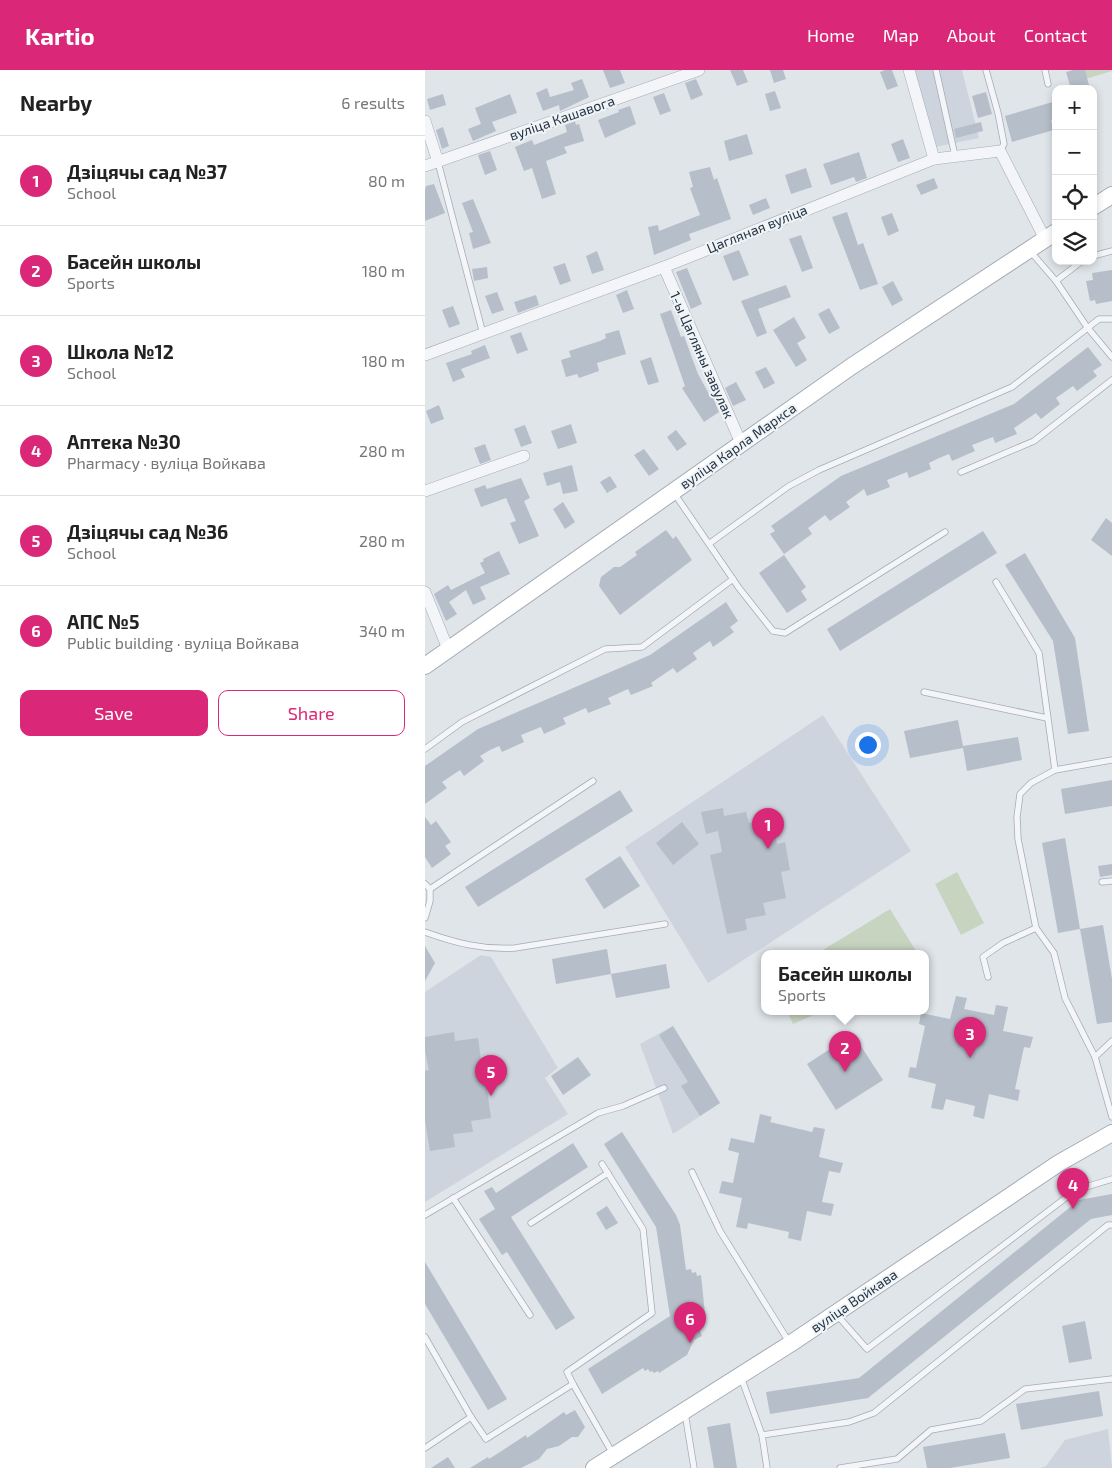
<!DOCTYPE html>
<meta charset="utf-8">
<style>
body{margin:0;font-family:"Exo 2",sans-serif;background:#f2f2f2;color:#222}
.controls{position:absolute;right:15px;top:15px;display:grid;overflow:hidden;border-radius:10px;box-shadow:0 2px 8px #0003}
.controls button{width:45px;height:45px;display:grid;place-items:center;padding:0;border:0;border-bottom:1px solid #e0e0e0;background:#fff;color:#222;font:25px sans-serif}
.you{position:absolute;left:442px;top:674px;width:18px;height:18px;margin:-12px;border:4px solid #fff;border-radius:50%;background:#1a73e8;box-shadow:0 0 0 8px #1a73e833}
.badge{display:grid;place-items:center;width:32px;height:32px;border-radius:50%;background:#db2777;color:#fff;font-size:16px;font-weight:700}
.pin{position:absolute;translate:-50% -41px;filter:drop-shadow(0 1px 2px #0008)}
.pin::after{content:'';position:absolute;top:26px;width:18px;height:15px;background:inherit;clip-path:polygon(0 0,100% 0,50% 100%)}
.popup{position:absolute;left:336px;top:880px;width:168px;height:65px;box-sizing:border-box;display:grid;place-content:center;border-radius:10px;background:#fff;filter:drop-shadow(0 1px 4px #0005);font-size:16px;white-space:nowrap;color:#767676}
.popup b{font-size:19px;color:#222}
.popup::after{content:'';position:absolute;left:50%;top:100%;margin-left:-10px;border:10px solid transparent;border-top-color:#fff}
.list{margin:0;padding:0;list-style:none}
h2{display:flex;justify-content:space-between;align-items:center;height:65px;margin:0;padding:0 20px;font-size:21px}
h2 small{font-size:16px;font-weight:400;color:#767676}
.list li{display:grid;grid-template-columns:32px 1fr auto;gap:15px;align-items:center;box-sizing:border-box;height:90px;padding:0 20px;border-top:1px solid #e0e0e0}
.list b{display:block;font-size:19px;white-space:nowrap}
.list p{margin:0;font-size:16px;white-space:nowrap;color:#767676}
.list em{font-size:16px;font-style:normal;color:#767676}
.actions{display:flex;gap:10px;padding:15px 20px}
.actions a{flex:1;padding:11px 0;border:1px solid #db2777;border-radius:10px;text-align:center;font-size:18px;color:#db2777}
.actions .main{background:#db2777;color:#fff}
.icon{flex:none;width:28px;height:28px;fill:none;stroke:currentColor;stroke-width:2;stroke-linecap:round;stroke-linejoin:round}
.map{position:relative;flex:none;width:687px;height:1398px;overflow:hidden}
header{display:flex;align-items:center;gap:30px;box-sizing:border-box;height:70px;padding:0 25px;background:#db2777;color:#fff}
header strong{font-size:24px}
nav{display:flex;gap:28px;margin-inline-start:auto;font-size:18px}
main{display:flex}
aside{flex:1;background:#fff}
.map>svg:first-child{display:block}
</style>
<header>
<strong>Kartio</strong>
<nav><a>Home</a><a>Map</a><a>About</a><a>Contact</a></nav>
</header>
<main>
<aside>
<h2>Nearby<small>6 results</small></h2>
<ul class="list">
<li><span class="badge">1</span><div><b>Дзіцячы сад №37</b><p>School</p></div><em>80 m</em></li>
<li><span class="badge">2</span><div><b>Басейн школы</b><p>Sports</p></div><em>180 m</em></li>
<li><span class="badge">3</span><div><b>Школа №12</b><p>School</p></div><em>180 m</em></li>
<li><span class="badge">4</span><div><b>Аптека №30</b><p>Pharmacy · вуліца Войкава</p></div><em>280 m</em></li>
<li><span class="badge">5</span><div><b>Дзіцячы сад №36</b><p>School</p></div><em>280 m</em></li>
<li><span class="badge">6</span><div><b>АПС №5</b><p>Public building · вуліца Войкава</p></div><em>340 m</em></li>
</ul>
<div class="actions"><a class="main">Save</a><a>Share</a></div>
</aside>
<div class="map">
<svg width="687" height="1398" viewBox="0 0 687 1398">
<rect width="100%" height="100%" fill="#e0e5ea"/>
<g fill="#cdd4dd">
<path d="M490,0H537L554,68L510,77Z"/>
<path d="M398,645L486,781L283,913L200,777Z"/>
<path d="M56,885L66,887L133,998L120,1008L143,1044L0,1132V922Z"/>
<path d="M248,956L295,1033L248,1064L215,974Z"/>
<path d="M683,1359L687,1398H615L621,1396L640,1370Z"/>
</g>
<g fill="#c7d5c0">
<path d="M654,0H687V1L657,10Z"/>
<path d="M532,802L559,853L536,865L510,814Z"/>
<path d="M465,839L491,881L487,883H393Z"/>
<path d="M362,941H390L391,944L368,954Z"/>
</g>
<g fill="#b6bec9">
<path d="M178,0H195L200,13L185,18Z"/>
<path d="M305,0H318L323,12L312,16Z"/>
<path d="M345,0H358L361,9L349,13Z"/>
<path d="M460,0H467L473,16L462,20L455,2Z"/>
<path d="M648,0H660L665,19H646L641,2Z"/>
<path d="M157,9L164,27L135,41L134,35L118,41L111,23L122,18L125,27L149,20L146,13Z"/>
<path d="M271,9L278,25L266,30L260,13Z"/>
<path d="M350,21L356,38L345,41L340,24Z"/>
<path d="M561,22L567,44L553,48L547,26Z"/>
<path d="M239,23L246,41L235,45L228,27Z"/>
<path d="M18,24L21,35L5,40L2,29Z"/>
<path d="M85,24L92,43L67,52L71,61L48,71L43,59L56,54L50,38Z"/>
<path d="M631,31V49L626,50L629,60L587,72L580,46Z"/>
<path d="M205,36L211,54L180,68L173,50L194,42L193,40Z"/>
<path d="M150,51L151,55L154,54L159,71L139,77L142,83L121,91L131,124L117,129L107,98L99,101L90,77L107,70L109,75L142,62L140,55Z"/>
<path d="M556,52L558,61L531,68L529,59Z"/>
<path d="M18,57L24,76L17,79L11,60Z"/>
<path d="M322,64L328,84L304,91L299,71Z"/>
<path d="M478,69L485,88L473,92L466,74Z"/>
<path d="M65,81L72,100L60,105L53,85Z"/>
<path d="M434,82L442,108L431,112L429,107L406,115L398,94Z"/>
<path d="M285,97L289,110L292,108L306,149L264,164L266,170L229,185L223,157L233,155L234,161L275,145L265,118L268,117L264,102Z"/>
<path d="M381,98L387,117L366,124L360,105Z"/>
<path d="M509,108L513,118L496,125L491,115Z"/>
<path d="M9,114L20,143L0,151V120L1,116Z"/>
<path d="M341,128L345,138L328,145L324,135Z"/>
<path d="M48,129L66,173L48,179L44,163L48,162L37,133Z"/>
<path d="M422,142L433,175L438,173L453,214L435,220L407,147Z"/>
<path d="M467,143L474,161L463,166L456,147Z"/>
<path d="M376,165L388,198L377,202L364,169Z"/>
<path d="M314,180L324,205L308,211L298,186Z"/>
<path d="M172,181L179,200L167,204L161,186Z"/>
<path d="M140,193L146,211L135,215L128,197Z"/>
<path d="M62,197L63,208L49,211L47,199Z"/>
<path d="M262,198L277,234L266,239L251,202Z"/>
<path d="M687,200V231L671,234L670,230L665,231L661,211L668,210L667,203Z"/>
<path d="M468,211L478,230L467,236L457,217Z"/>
<path d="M361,215L366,227L333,239L342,263L332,267L316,231Z"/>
<path d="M202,220L209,239L198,243L191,225Z"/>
<path d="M72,222L79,240L67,244L60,226Z"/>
<path d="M111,225L114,235L93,243L89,232Z"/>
<path d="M28,236L35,254L24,258L17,240Z"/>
<path d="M404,238L415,258L404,264L393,244Z"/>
<path d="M246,240L256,267L259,266L273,304L285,326L287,325L294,342L279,352L257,318L260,316L235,244Z"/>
<path d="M369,247L381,268L372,273L382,290L371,297L348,260Z"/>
<path d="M194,260L201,284L172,293L174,301L154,308L152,304L141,307L136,290L146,287L144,281L175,271L181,268L180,264Z"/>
<path d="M96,262L103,280L92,284L85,266Z"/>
<path d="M60,275L65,288L36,299L40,307L28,312L21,293L47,284L46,281Z"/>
<path d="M663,277L677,295L668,301L672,306L652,321L648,316L631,328L635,334L616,349L611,343L589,358L592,364L570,373L568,367L547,375L550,381L527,391L524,384L514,388L504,393L506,399L484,408L482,402L462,410L465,417L442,426L439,419L421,432L425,437L405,451L400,445L383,458L387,464L359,484L345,464L350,461L346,456L416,406L589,334Z"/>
<path d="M226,287L234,312L223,315L215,291Z"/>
<path d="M341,297L350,313L339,319L330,302Z"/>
<path d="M311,312L321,330L308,336L300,318Z"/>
<path d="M14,335L19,349L6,354L1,341Z"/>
<path d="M146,354L152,373L133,379L126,361Z"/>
<path d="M100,355L107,373L96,377L89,359Z"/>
<path d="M251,360L262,374L252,381L242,367Z"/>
<path d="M60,374L66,390L55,394L49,378Z"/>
<path d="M219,379L234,399L224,406L209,385Z"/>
<path d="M147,395L153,421L138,424L135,412L122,416L118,403Z"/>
<path d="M185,406L192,417L182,423L175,412Z"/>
<path d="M96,408L105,428L99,431L114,466L94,474L85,453L91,451L81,428L56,437L49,419L60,415L62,419Z"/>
<path d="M138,432L150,452L140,459L128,439Z"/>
<path d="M681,448L687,453V486L666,470Z"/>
<path d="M241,460L248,469L251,466L267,490L195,545L174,516L176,507L189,497H195L212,485L210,482Z"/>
<path d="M558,461L572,483L415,581L402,559Z"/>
<path d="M74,481L85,504L55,517L61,529L48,535L41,520L24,532L32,544L21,551L9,524L23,515L26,520L60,503L55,493L59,491L58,489Z"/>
<path d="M600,483L650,568L664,661L643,664L628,571L580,495Z"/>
<path d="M359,485L381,517L376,521L382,530L362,543L334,503Z"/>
<path d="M301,532L313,551L305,557L309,562L288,577L285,571L268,583L272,589L252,603L248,598L226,613L228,616L206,625L203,619L183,628L186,634L163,643L161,638L138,648L141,654L119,664L116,657L96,665L99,672L77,682L74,676L65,680L55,686L59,691L39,706L35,700L17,712L22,718L0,734V696L53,659L225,585Z"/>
<path d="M533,650L538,676L593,667L597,690L542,701L538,678L485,688L479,661Z"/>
<path d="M687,710V736L640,744L636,719Z"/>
<path d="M195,720L208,741L53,837L40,817Z"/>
<path d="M298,738L299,746L321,742L324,753L347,748L352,774L360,772L365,800L356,802L361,828L338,833L341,845L320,849L322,860L302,864L285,785L297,782L293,761L281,764L276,742Z"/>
<path d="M0,747L6,755L11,751L26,772L20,776L26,784L7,798L0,787Z"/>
<path d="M257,752L274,774L248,795L231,773Z"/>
<path d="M640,768L655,859L633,863L617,773Z"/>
<path d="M195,786L215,816L179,839L160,809Z"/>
<path d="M687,794V805L675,807L673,796Z"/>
<path d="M678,855L687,909V952L672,954L655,859Z"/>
<path d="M0,876L10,893L0,911Z"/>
<path d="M182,879L186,904L131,914L127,889Z"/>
<path d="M241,894L245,918L191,928L186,904Z"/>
<path d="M531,926L542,928L539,939L569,945L571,935L583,937L578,961L608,967L605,978L599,977L590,1019L595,1020L593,1031L564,1024L559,1049L548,1046L550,1036L521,1029L518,1040L506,1038L511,1014L483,1007L485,997L491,998L500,956L494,954L496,943L525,949Z"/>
<path d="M248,956L295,1033L275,1046L256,1016L263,1012L234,965Z"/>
<path d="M29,962L30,971L53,968L57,997L68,995L71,1018L62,1019L66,1048L46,1051L48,1062L28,1064L30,1077L5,1081L0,1051V1001L4,1000L0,981V967Z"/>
<path d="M428,964L458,1010L411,1040L382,994Z"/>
<path d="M153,987L166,1005L138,1025L126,1006Z"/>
<path d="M335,1044L347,1047L345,1052L387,1062L389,1057L400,1059L394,1087L418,1093L415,1103L404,1101L397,1132L409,1134L406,1146L382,1141L376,1171L363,1168L364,1162L323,1153L322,1159L311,1157L317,1128L294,1123L297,1111L308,1113L314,1083L303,1080L306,1068L329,1073Z"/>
<path d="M197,1062L251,1145L255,1155L261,1200L266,1199L267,1203L271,1202L272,1206L276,1205L280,1244L274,1258L277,1266L269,1270L262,1285L234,1303L233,1301L229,1303L227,1301L225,1302L223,1299L220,1301L218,1298L177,1324L163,1299L245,1246L231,1157L179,1074Z"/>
<path d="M148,1073L163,1097L86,1147L150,1248L131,1260L82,1182L77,1185L54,1149L70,1139L59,1121L67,1117L71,1123Z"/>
<path d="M687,1124V1145L666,1149L443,1328L345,1344L341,1322L434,1308L654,1130Z"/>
<path d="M182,1136L193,1153L181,1160L171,1143Z"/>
<path d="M0,1192L82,1329L63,1340L0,1234Z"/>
<path d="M660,1251L667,1289L644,1293L637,1256Z"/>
<path d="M674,1321L678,1346L596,1360L591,1334Z"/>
<path d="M150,1340L160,1357L153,1367H147L134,1376L122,1379L114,1389L96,1398H45L63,1387L64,1389L101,1365L102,1368L139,1342L141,1345Z"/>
<path d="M305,1353L312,1398H289L282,1357Z"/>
<path d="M580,1363L585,1388L525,1398H502L498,1377Z"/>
<path d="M23,1387L30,1398H6Z"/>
</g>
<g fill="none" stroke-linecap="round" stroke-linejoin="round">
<g stroke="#a4acb5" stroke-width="7">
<g id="service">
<path d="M511,0L530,86"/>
<path d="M561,0L573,43L579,74L575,81"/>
<path d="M620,0L623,14"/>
<path d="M13,92L58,264"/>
<path d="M605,181L631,211L662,257L687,287"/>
<path d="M668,186L687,181"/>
<path d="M631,211L657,191"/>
<path d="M536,402L609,371L687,310"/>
<path d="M249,423L314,518L348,561L360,563L520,462"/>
<path d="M285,473L364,416L394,400L587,317L674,249H687"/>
<path d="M571,512L614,583L630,700L606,713L595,724L592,747L593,769L611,858L629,883L640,928L670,987L687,1047"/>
<path d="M499,622L622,648"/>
<path d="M0,679L37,652L180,579L217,577L308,509"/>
<path d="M630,700L687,690"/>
<path d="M677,812L687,811"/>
<path d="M0,814L5,819L168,711"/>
<path d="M0,848L5,831V819"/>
<path d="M0,862C31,873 57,880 90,878L240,854"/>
<path d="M563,907L558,887L578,873L611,858"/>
<path d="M670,987L687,971"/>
<path d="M267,1102L295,1161L364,1272"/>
<path d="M28,1128L105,1245"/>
<path d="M0,1145L173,1043L198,1036L239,1018"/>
<path d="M106,1153L183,1103"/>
<path d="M412,1245L442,1279L651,1120L687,1109"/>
<path d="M0,1267L46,1347L61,1369L148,1314L188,1384"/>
<path d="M316,1307L337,1365L342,1398"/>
<path d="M148,1314L142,1302L227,1243L218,1159L177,1094"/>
<path d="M260,1343L269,1398"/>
<path d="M337,1365L424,1352L449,1343L651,1181L683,1155H687"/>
<path d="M0,1378L46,1347"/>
<path d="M415,1398L472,1389L506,1360L556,1351L600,1319L687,1309"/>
</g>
</g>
<g stroke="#a4acb5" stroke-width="12">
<g id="minor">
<path d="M484,0L509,89"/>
<path d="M0,51L13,92"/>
<path d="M0,96L274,0"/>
<path d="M239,197L316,373"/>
<path d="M0,285L239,197L509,89L575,81L620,169"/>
<path d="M0,421L99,386"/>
<path d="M0,522L23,579"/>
</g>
</g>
<g stroke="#a4acb5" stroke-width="18">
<g id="secondary">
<path d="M668,137L687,125"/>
<path d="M0,596L427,296L631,162"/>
<path d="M169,1398L365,1274L634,1093L687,1063"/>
</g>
</g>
<use href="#service" stroke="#f3f5f8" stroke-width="5.5"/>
<use href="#minor" stroke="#f3f5f8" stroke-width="11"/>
<use href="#secondary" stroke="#fff" stroke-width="16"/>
</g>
<g text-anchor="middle" stroke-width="4" stroke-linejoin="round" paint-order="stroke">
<g font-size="14" fill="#263444" stroke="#eff4f7">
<text transform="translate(137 48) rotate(-19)" y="5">вуліца Кашавога</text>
<text transform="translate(332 159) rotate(-22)" y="5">Цагляная вуліца</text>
<text transform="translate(277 285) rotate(66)" y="5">1-ы Цагляны завулак</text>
<text transform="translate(313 376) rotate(-35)" y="5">вуліца Карла Маркса</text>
<text transform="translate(429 1231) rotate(-34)" y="5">вуліца Войкава</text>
</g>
</g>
</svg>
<div class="controls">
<button>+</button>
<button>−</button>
<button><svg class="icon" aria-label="locate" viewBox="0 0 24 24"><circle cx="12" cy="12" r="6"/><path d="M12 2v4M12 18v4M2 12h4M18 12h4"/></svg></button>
<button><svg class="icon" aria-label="layers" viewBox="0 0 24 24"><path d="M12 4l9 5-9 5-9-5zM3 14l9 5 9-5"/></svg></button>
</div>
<div class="you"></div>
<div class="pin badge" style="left:343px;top:779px">1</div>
<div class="pin badge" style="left:420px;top:1002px">2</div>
<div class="popup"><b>Басейн школы</b>Sports</div>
<div class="pin badge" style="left:545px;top:988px">3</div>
<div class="pin badge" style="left:648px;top:1139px">4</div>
<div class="pin badge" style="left:66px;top:1026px">5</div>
<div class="pin badge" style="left:265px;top:1273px">6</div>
</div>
</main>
